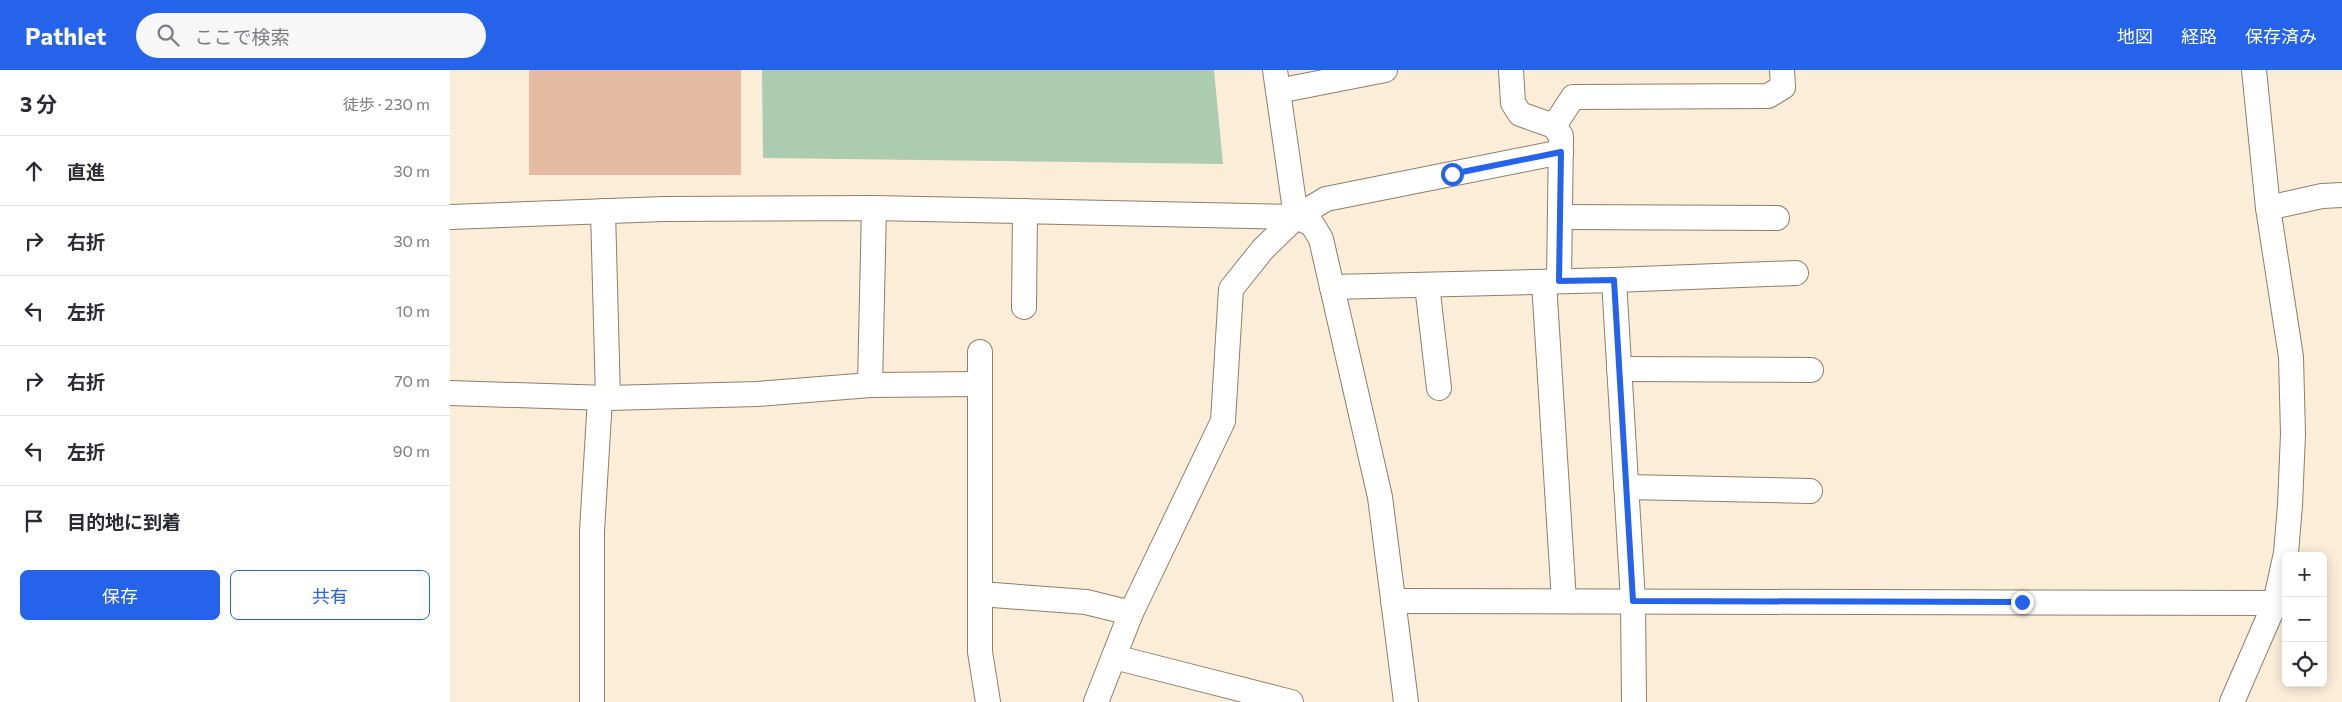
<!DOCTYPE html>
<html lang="ja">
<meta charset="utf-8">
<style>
body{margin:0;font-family:Commissioner,"Noto Sans JP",sans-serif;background:#f7f7f7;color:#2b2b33}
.controls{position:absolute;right:15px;bottom:15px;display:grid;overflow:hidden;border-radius:8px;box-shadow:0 2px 12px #0003}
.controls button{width:45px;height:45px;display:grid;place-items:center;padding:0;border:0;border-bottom:1px solid #e1e1e2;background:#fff;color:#2b2b33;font:25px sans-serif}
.stop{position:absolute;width:15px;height:15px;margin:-11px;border:4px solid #2563eb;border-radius:50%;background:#fff}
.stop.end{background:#2563eb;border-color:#fff;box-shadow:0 1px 5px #0008}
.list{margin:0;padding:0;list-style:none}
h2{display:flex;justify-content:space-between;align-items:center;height:65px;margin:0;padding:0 20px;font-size:21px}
h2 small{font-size:16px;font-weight:400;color:#7c7c81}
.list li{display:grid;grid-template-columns:32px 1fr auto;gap:15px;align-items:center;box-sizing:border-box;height:70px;padding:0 20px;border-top:1px solid #e1e1e2}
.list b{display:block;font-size:19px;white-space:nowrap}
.list em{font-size:16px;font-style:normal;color:#7c7c81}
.actions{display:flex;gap:10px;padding:15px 20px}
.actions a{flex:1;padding:11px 0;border:1px solid #2563eb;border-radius:8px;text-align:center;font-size:18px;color:#2563eb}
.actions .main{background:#2563eb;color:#fff}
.icon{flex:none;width:28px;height:28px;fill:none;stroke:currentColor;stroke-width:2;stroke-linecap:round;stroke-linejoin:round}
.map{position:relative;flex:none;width:1892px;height:632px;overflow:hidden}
header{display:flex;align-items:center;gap:30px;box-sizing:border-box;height:70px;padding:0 25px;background:#2563eb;color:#fff}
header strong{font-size:24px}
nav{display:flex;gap:28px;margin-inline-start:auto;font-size:18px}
.search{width:350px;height:45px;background:#f7f7f7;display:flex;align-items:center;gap:12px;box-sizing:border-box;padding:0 18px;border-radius:28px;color:#7c7c81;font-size:19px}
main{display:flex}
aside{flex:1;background:#fff}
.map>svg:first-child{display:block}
</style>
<header>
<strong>Pathlet</strong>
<div class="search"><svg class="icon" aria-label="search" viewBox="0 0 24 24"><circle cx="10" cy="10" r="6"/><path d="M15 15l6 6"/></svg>ここで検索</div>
<nav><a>地図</a><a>経路</a><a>保存済み</a></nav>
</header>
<main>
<aside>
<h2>3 分<small>徒歩 · 230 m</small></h2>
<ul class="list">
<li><svg class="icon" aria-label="ahead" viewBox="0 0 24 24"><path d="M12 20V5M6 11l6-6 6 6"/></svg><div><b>直進</b></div><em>30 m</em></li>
<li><svg class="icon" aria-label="right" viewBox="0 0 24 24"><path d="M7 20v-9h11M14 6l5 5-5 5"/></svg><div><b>右折</b></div><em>30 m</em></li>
<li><svg class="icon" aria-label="left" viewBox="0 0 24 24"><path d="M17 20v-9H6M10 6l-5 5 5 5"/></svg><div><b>左折</b></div><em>10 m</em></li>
<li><svg class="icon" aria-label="right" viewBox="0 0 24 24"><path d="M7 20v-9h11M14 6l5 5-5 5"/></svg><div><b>右折</b></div><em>70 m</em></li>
<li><svg class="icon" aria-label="left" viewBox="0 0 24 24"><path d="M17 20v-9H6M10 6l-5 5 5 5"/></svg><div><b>左折</b></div><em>90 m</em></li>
<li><svg class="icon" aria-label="arrive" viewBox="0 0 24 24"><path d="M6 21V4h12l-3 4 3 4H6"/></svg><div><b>目的地に到着</b></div></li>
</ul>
<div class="actions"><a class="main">保存</a><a>共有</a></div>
</aside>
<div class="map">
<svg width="1892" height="632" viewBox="0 0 1892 632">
<rect width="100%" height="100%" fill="#fbedd8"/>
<path fill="#acccaf" d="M312,0H764L773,94L313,88Z"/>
<rect fill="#e6bba3" x="79" y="0" width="212" height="105"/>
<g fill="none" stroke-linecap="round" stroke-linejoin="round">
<g stroke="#8c7f6c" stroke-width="26">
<g id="minor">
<path d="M1061,0L1063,33L1070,44L1104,56L1111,66L1109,211"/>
<path d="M828,21L935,0"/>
<path d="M1104,56L1123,27L1318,26L1333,17L1332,0"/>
<path d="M1818,138L1872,126L1892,125"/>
<path d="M153,141L158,328"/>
<path d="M0,147L214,139L424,138L846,147L825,0"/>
<path d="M846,147L862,154L871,169L930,427L956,632"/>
<path d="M1110,147L1327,148"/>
<path d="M1164,210L1183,531L1184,632"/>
<path d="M1094,212L1114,531"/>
<path d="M977,215L989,318"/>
<path d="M882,217L1164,210L1346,203"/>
<path d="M574,237L575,141"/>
<path d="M530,282V582L538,632"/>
<path d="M1169,299L1361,300"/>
<path d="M420,315L424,138"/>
<path d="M0,323L158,328L307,324L420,315L530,314"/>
<path d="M1176,417L1360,421"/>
<path d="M530,524L636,532L681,543"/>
<path d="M943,531L1825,533"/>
<path d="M664,587L841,632"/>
<path d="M142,632V461L150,328"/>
<path d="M646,632L681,543L773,351L781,219L813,179L846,147L876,129L1111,82"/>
<path d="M1782,632L1825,533L1836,483L1840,435L1843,364L1841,287L1818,138L1804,0"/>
</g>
</g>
<use href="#minor" stroke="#fff" stroke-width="24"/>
</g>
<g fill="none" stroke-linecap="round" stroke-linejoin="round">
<path stroke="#2563eb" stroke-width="6" d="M1002,104L1111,82L1109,211L1164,210L1183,531L1572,532"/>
</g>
</svg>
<div class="controls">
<button>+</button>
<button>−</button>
<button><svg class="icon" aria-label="locate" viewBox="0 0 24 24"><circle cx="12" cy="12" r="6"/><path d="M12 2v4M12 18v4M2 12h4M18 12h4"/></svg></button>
</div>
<div class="stop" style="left:1002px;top:104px"></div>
<div class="stop end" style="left:1572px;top:532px"></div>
</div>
</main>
